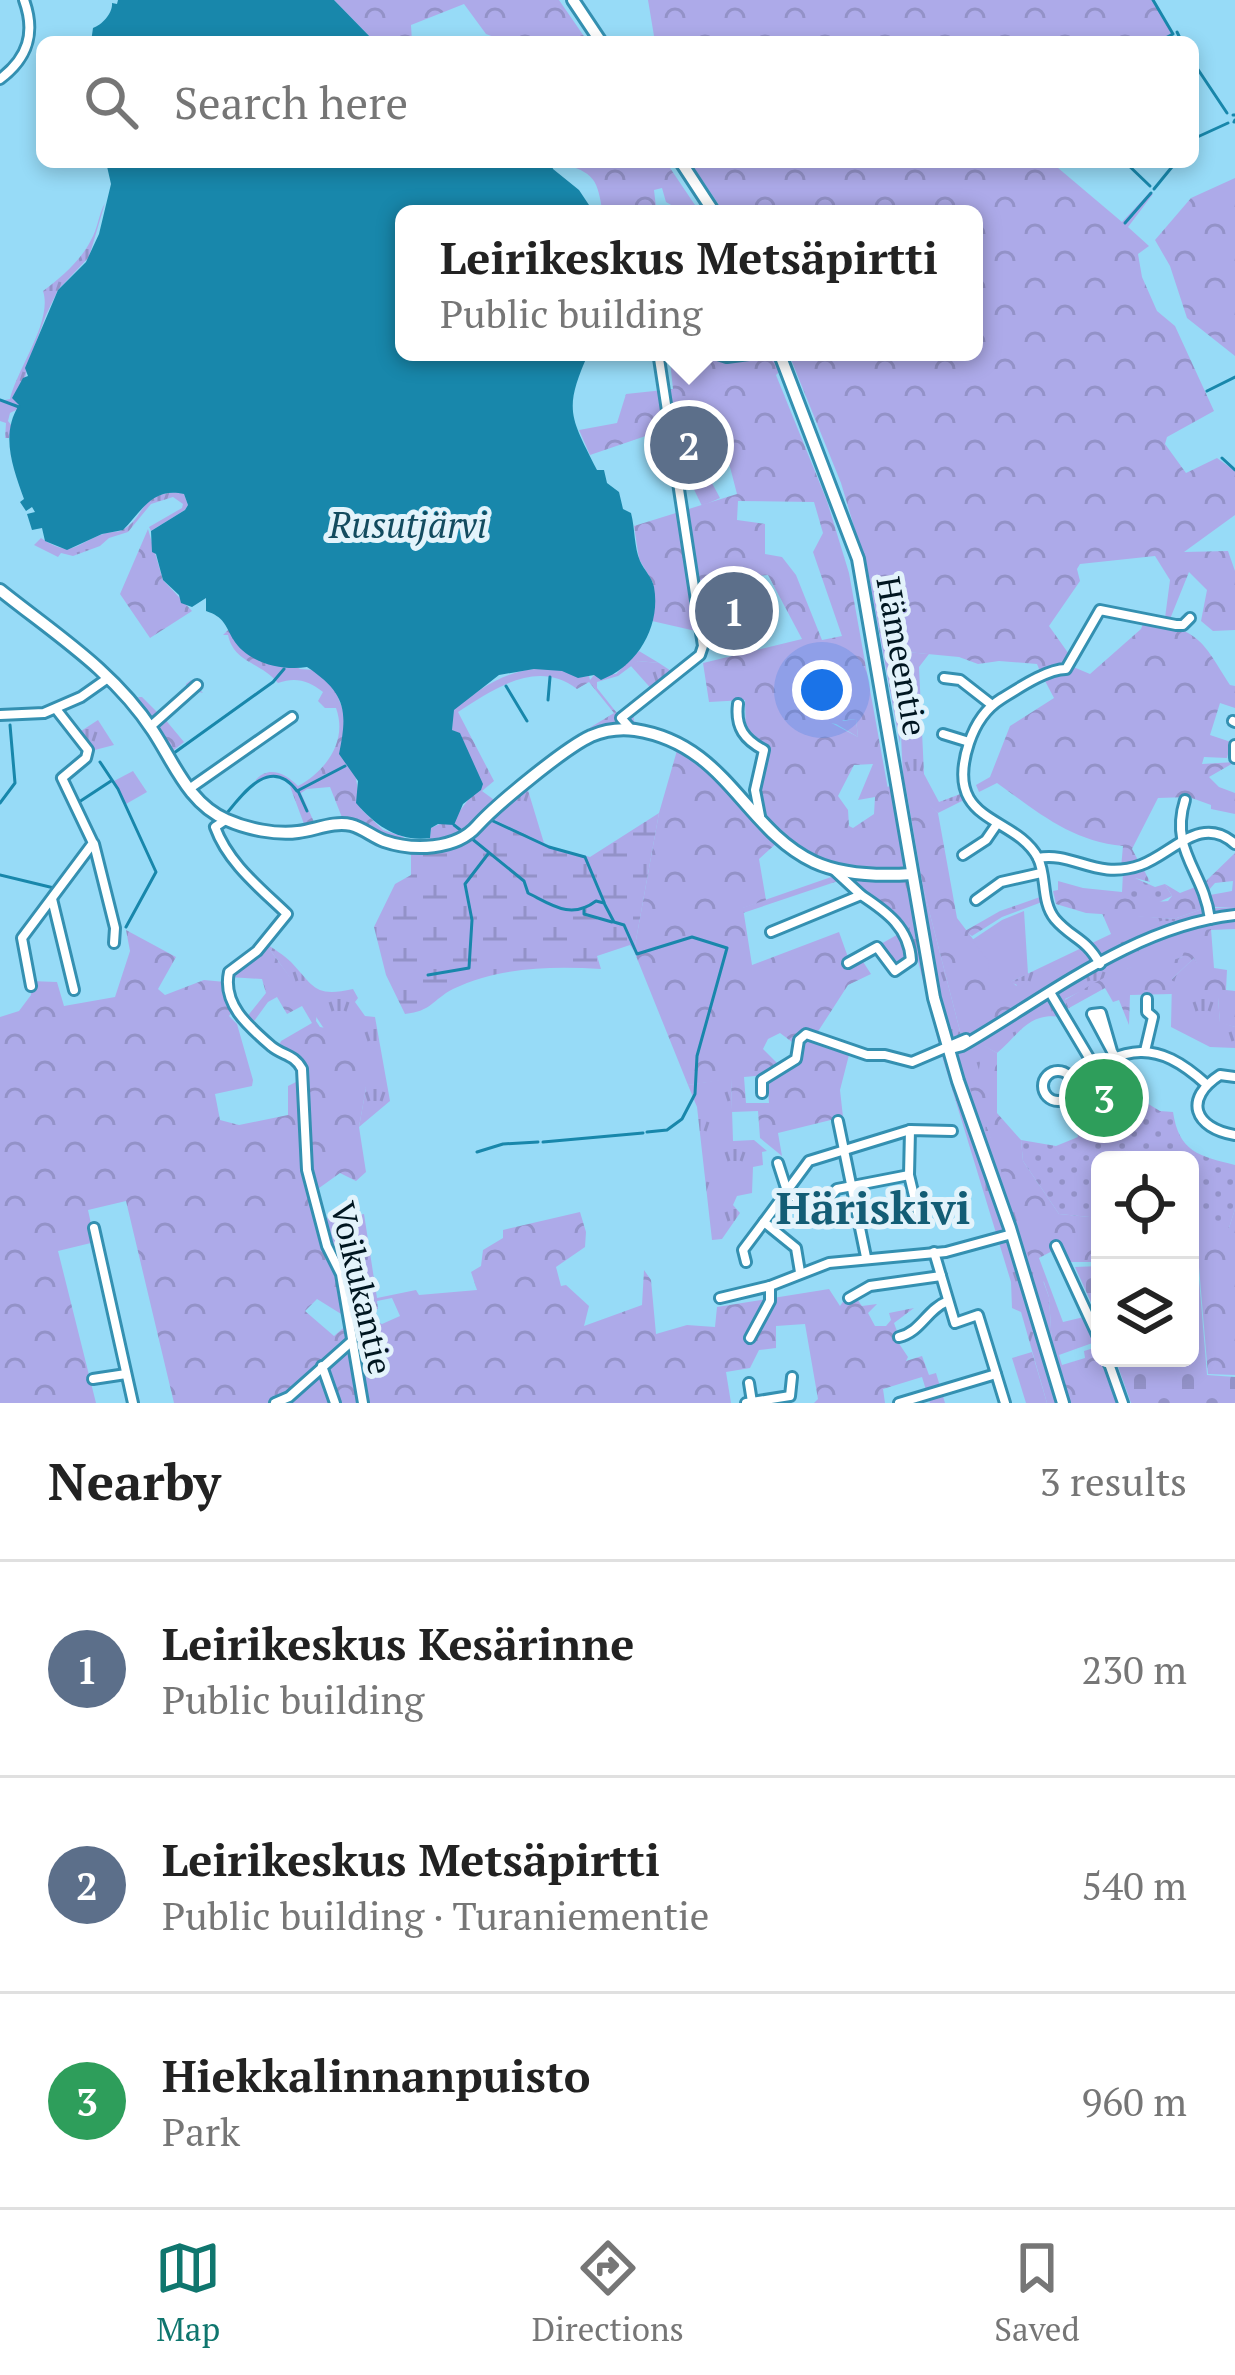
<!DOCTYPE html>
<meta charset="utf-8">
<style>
body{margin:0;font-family:"PT Serif",serif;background:#f2f2f2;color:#222}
.controls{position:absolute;right:36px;bottom:36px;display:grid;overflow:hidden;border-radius:18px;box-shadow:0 6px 18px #0003}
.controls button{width:108px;height:108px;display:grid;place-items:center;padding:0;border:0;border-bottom:3px solid #e0e0e0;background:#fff;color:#222;font:60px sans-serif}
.you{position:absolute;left:822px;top:690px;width:42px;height:42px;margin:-30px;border:9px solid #fff;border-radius:50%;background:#1a73e8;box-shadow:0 0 0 18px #1a73e833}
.badge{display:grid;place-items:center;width:78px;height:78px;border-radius:50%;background:#0f766e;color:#fff;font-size:39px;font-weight:700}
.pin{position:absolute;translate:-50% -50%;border:6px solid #fff;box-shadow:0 3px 12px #0006}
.popup{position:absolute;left:395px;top:205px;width:588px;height:156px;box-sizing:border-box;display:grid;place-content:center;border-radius:18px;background:#fff;filter:drop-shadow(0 3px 9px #0005);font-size:39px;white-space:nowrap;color:#767676}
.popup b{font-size:45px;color:#222}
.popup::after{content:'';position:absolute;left:50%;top:100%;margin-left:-24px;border:24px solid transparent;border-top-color:#fff}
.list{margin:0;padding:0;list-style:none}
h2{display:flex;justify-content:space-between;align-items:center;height:156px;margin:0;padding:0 48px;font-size:51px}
h2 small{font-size:39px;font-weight:400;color:#767676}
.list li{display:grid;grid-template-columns:78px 1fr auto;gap:36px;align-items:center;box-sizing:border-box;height:216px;padding:0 48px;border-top:3px solid #e0e0e0}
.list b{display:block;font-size:45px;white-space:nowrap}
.list p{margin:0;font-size:39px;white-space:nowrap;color:#767676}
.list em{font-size:39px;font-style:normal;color:#767676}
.icon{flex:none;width:66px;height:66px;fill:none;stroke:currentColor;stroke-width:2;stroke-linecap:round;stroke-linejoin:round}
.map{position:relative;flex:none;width:1235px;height:1403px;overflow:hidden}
.search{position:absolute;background:#fff;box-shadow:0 6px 18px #0003;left:36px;right:36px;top:36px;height:132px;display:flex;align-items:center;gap:30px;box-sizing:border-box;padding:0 42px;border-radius:18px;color:#767676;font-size:45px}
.sheet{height:804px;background:#fff}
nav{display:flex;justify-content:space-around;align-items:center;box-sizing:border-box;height:168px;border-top:3px solid #e0e0e0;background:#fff;font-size:33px;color:#767676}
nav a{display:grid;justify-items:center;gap:6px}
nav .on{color:#0f766e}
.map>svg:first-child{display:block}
</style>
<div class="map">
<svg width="1235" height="1403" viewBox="0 0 1235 1403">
<defs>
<pattern id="grass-tufts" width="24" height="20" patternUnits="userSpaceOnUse" patternTransform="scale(3)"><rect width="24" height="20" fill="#adaae9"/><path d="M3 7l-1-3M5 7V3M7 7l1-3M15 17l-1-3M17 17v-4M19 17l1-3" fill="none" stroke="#9392c8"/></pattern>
<pattern id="forest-crowns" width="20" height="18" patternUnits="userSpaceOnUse" patternTransform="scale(3)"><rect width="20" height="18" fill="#adaae9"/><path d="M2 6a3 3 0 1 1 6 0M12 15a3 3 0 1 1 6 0" fill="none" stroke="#9392c8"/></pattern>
<pattern id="wetland-marsh" width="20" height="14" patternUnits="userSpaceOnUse" patternTransform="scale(3)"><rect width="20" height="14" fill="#adaae9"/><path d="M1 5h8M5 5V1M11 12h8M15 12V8" fill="none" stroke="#9392c8"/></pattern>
<pattern id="cemetery-stones" width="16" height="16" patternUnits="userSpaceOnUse" patternTransform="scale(3)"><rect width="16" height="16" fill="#adaae9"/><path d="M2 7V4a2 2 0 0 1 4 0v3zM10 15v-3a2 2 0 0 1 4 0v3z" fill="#9392c8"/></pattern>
<pattern id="park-dots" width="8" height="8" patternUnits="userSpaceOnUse" patternTransform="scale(3)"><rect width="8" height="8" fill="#adaae9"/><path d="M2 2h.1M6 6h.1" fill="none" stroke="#9392c8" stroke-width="1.8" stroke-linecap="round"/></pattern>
</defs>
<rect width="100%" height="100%" fill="#97dbf7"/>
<g fill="url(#grass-tufts)">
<path d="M105,203L89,257L58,290L46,315L29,361L18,409L10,413L8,421L12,426L9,438H5L6,423L0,421V401L10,399C17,369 53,321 43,291C62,277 82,259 91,240C98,228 98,216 105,203Z"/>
<path d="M176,492L184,494L188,505L185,510L151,531L149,527L182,508L183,504L173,497L151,504L128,532L109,538L100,546L73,556L61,553L58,557L34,545L41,538C73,559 74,544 103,534C109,531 117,533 122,530C146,518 137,495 176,492Z"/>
<path d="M895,651L929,654L919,667L924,774L939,802L963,793L966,799L938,813L905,786L923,887L961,1035L1017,985L1010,982L1111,934L1102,913L1174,919L1205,908H1235V929L1211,930L1182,957L1160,966L1129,968L1065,999L1069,1008L1061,1017C1028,1012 1020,1034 997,1053L984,1046L987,1127L1049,1297L1052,1345L1070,1403H1047L1021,1312L1012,1308L1011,1282L941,1053L917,957L905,935L910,930L887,787L904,782C899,738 903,695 895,651Z"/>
<path d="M638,661L659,663L677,675L655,693L630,665Z"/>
<path d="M799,669H807L809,675L828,684V700L843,721L856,719L858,737L836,724L814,720L800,710L794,679L802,675Z"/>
<path d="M633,710L634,721L717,761L720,769C692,755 638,724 605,734C577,742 550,769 527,787L544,843L488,817L591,727L600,731Z"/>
<path d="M98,720L114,745L91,751L78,733Z"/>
<path d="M133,771L147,792L126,804L114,781Z"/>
<path d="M837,875L841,880L743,913L742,908Z"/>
<path d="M265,943C274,949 284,955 291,962C314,986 314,998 353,989L358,998L355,1002L365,1016L375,1017L390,1101L359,1127L366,1088C330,1041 301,991 265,943Z"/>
<path d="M1194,958L1218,998L1220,1022L1235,1027V1048L1210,1047L1171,1027L1172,979Z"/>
<path d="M731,1078L733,1141L754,1140L767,1151L762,1152L763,1165L753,1167L752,1193L737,1196L733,1205L740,1213L722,1239L712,1240L697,1107L688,1085Z"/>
</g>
<g fill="url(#forest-crowns)" fill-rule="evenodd">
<path d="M334,0H559L588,42H507L486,34L464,4L411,25L412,42H375Z"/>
<path d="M648,0H1154L1173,35L1160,42H655Z"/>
<path d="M558,162H666L701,214H671L673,206L666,202L662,188L654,190L656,207L651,214H603C597,179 596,173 558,162Z"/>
<path d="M690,162H1051L1122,222L1150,192L1153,194L1128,227L1149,246L1138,254L1142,277L1157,311L1175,326L1214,411L1167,437L1165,444L1186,473L1217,458L1235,471V515L1184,552L1228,551L1235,571V630L1213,631L1201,621L1207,590L1189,572L1170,619L1165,618L1170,580L1155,556L1080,564L1077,569L1080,581L1049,626L1071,657L1065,667L1052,666L1042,676L1037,664L999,661L978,664L959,657L896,651L902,689L900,744L869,577L841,483L788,352H974V214H725Z"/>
<path d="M1235,178V356L1187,318L1170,266L1155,240L1191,198Z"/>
<path d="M669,352H775L782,369L776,375L827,501L849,573L902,867H836L779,841L759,859L766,900L743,908L752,965L839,932L849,960L860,957L871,974L848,985L817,1033H806L792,1042L780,1033L768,1039L763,1049L781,1067L766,1075L744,1077L746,1103H769L767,1077L791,1064L807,1035L850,1051L840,1090L843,1117L778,1133L782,1156L760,1138L758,1111L732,1112L731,1079L688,1085L634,951L659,813L678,747L720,769L760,813L756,791L766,749L746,738L745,700L709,702L703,663L802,639L768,575L693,581L700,632L652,621L653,583L639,559L634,526L737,494L718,421L678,425L590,455L579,430L617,423L626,394L673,389ZM738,501L814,502L823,533L813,552L842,636L822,640L796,575L782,557L765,554V524L737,520ZM807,669L813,683L828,684L835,721L856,719L858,737L820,717L814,720L800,710L794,679L802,676L800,670ZM873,764L858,800L875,797L874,814L853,828L849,826L848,810L838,796L854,765Z"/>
<path d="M148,529L163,580L192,611L150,638L120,594Z"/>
<path d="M1144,621C1200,630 1201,639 1230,685L1235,686V708L1220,703L1210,735L1231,742L1227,758L1204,757L1202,764L1235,762L1209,777L1219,787L1235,793V814L1211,809V805L1189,797L1158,798L1132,849L1140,864L1121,868L1123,846C1071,841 1039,813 997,783L979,792L976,785L990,777L1010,726L1054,698L1044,679L1071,666L1090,674L1141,629Z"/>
<path d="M229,629L300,669L314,670L335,689L346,718L361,809L383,830L404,837L401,842L412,844L430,838L431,828L455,817L472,795L470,759L460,734L452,730L453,710C483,685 519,662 560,670C573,673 575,679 589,676L590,680L594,675L616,674L639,651L659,663L638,661L618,676L597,682V688L628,727L600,731L591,727L614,713L589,682L577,689C537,658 494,689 458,712L494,781L482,791L501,805L475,833L411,848L343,820L330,787L307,789L301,793L314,822L339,820L283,831V827L304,824L288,781L277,776L255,781C268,765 285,773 298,786C326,771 348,741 336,708H325L318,701L323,692C308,680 295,677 278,683C261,662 234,663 228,635H223Z"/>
<path d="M191,680L203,693L195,691L164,718L184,742L170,753L138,697H142L159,714L186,691V684Z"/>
<path d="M905,783L938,813L957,918L989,960L1027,996L1026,1002L961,1035L923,887Z"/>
<path d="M1235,853V908L1214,907L1210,895L1232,891L1233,881L1215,883L1208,891L1205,882Z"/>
<path d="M1143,868L1150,882L1135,878C1144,892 1150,904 1168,901L1172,896L1165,884L1180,893L1198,886L1205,908L1174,919L1086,913L1056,904L1053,891L1058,890V881L1083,888L1122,892L1123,873Z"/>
<path d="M841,874L904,877L910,930L905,935L917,957L894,972L879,945L902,932Z"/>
<path d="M1040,897L1042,902L1002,917L972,936L965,931L1000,911Z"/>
<path d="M1211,929L1214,968L1227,970L1226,990L1235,991V1027L1220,1023L1218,998H1202L1193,976L1199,968L1194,958L1172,979V994L1130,995L1129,1025L1119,1000L1113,1002L1105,988L1069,1008L1065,1000C1084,989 1104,976 1125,969C1144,963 1162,965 1182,957L1191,933Z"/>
<path d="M126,930L176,957L158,989L165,995L204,980L225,982L233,1011L229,1016L237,1024L253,1080L252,1086L215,1094L220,1120L239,1125L288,1115V1086L304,1078L305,1081L300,1061L278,1048L281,1041L312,1023L302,1006L287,1014L277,997L268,1002L252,1024L246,1018L266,993L262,979L229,977L240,963L265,943L298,988L319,997L316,1021L320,1027L343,1031L366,1088L359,1127L366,1172L356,1181L340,1173L315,1191L306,1151V1087L303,1134L306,1170L325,1246L339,1274L346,1317L317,1299L305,1311L334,1336L348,1324L362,1403H174L126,1201L88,1210L95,1242L58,1251L96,1403H0V1017L19,1011L31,995L30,981L57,982L64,1006L115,997L130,951Z"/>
<path d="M983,1045L997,1053V1113L1021,1140L1023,1161L1059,1214L1100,1218V1262H1068L1058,1248L1039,1258L1063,1322L1088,1316L1098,1341L1059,1355L1062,1365L1085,1358L1084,1351L1100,1346V1358H1105L1121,1403H1070L1052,1345L1049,1297L1044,1282L1035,1277L987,1127L980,1126L968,1080L979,1069Z"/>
<path d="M1190,1198L1229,1228L1235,1209V1375L1208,1374L1199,1267L1190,1261Z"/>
<path d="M580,1212L586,1232L585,1247L556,1267L561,1286L566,1285L589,1306L584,1326L642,1305L644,1270L651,1280L656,1334L687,1325L715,1327L717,1307L829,1289L840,1306L845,1299L849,1302L854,1295L862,1306L877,1304L868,1313L875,1326H886L891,1320L889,1313L914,1308L894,1323L898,1334L894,1336L908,1357L906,1361L922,1356L929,1375L936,1373L945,1403H930L922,1377L883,1389L885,1403H814L818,1399L805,1324L776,1326V1348L759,1350L750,1368L726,1372L731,1403H365L353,1337L368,1318L382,1324L400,1316L392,1298L377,1301L378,1309L347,1312C342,1277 328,1248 322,1215L331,1220L364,1214L377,1298L416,1290L419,1295L477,1290L471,1272L481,1266L483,1250L503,1238V1230Z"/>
<path d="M1032,1352L1047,1403H1026L1012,1358Z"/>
</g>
<path fill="url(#wetland-marsh)" d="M659,813L634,951L630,945L597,956L601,969C551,966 500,967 453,989C432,1000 432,1011 405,1014L386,975L374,927L395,884L411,875V848L438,847L488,817L557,849L590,857Z"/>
<g fill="url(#cemetery-stones)">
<path d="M1100,1266V1322L1075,1267Z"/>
<path d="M1190,1266L1198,1267L1207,1375L1235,1377V1403H1131L1115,1358H1190Z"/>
</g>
<g fill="url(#park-dots)">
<path d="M1135,878L1155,887L1165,884L1172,896L1157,903L1147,896L1137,900L1127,897L1126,886Z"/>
<path d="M1096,1071L1120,1104L1135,1096L1160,1111L1173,1112C1179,1152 1199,1156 1235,1165V1209L1229,1228L1207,1225L1195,1199L1190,1198V1160H1100V1218L1059,1214L1023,1161L1021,1140L1056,1146L1078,1137L1077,1132L1102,1113L1099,1104L1079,1088L1082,1079Z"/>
</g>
<g fill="#adaae9">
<path d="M706,472L720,498L702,506L688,477Z"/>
<path d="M1024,911L1028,974L1010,982L989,975L988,960L972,940L1002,920Z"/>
</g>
<g fill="#1887ab">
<path d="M118,0H334L375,42H91L93,28C102,25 113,13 112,3L117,4Z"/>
<path d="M106,162H551L553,169L579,190L595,214H404V352H589C563,410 570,416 597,470H604L607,483L619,492L623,509L631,513C635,528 634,547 640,561C644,570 652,577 654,587C661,626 638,666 601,680L594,675L578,678L562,671L534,669L499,675L454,710L452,730L460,733L483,784L481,790L463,804L454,825L438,824L431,828L430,838C399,842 377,827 356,803L358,781L339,754C348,711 346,693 307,667C282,671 247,663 233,639C225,625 224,617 206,611V598L192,607L181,603L179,595L163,580L156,554L152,552L151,531L185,510L188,505L184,494C152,487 142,511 123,530L102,534L67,550L45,541L42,528L32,530L27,514L35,512L32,507L26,511L20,502L24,499C13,468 0,435 19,405L12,398L23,378L28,376L25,368L58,290L86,262L99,234L111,184Z"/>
</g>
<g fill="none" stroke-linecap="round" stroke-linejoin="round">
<g stroke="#1887ab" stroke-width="3">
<path d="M1153,0L1173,34L1158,42"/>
<path d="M1177,32L1182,42"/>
<path d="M1193,62L1227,113"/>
<path d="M1233,115H1235"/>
<path d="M1234,122L1235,120"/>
<path d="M1193,139L1228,123"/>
<path d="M1125,162L1150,186"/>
<path d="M1154,189L1176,162"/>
<path d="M1125,223L1151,193"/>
<path d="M1207,391L1235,377"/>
<path d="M0,400L19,407"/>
<path d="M1222,458L1235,470"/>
<path d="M506,686L527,721"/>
<path d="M548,700L550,677"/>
<path d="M174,753L273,682L284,669"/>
<path d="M100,762L118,789L156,872L126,927"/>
<path d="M298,791L307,811"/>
<path d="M79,802L111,781"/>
<path d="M0,803L15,783L10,725"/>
<path d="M227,813C246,789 272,757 297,791L345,766"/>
<path d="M493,821L549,847L585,857L604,902"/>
<path d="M454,825L463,832"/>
<path d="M471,838L524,881L528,893C552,905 571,920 596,901L604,903L614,922L624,925L637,954L692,937L727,948L697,1056L695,1094L682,1119L667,1130L647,1132"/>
<path d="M0,875L54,888"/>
<path d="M584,910V914L612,922"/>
<path d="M428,975L469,968L472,920L465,884L488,854"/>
<path d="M543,1142L643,1133"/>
<path d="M477,1152L503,1144L538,1142"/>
</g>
<g stroke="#3490b1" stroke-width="14">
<g id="minor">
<path d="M0,79C28,58 36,33 24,0"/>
<path d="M712,352L727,357L764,352"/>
<path d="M944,678L960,680L992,705"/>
<path d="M738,704C735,728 745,740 764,750L755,790L760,816"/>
<path d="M0,715L44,713L81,697L108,678"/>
<path d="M1233,721L1235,722"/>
<path d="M151,726L197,685"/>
<path d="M630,728L621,718L700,655L703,646L658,352"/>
<path d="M943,734L969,742"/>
<path d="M1235,745V758"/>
<path d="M189,789L292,717"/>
<path d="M1185,800C1169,851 1204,871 1210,919"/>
<path d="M224,821L215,827C228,863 260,888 287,914L257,951L229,972C222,1004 248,1026 271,1046C283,1056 294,1054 302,1069L307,1170L327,1246L341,1274L363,1403"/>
<path d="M94,844L115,928L114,943"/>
<path d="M963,855L986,840L997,824"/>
<path d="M1038,858C1073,851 1096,881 1141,865C1172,854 1201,813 1235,844"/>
<path d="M52,899L74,990"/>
<path d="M976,900L1001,882L1041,873"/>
<path d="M771,932L861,895L834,870"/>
<path d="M848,963L877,947L895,971L911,960C909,928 887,912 861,895"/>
<path d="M1100,964C1085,937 1072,939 1055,919C1041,902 1047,877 1038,858C1015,814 942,825 969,743C975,725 985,709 1001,699C1019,688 1047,669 1066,669L1100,610L1176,625H1183L1190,618"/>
<path d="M31,986L22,938L93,843L62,778L86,758L88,750L56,709"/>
<path d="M1051,994L1094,1066"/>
<path d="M950,1049L962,1046C1047,997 1134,926 1235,915"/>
<path d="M1112,1051L1101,1013L1092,1014L1114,1055"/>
<path d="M1145,1051L1153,1017L1147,1012V999"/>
<circle cx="1058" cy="1086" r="15"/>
<path d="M1235,1077L1220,1075C1183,1099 1194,1128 1235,1135"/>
<path d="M1072,1080C1127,1046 1155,1038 1206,1084"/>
<path d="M762,1093V1080L796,1059L799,1040L806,1034L867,1055H885L912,1062L966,1039"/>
<path d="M838,1121L866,1257"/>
<path d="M910,1130L909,1175L919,1217"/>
<path d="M778,1163L787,1191L812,1211L818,1210L837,1189L909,1175"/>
<path d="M94,1228L133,1403"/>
<path d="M1056,1246L1100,1341"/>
<path d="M934,1252L955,1323L978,1315L1005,1403"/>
<path d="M746,1262L743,1250L764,1222"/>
<path d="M800,1272L796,1248L764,1222L809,1161L910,1130L952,1131"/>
<path d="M720,1298L770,1286L829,1263L946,1252L1012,1234"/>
<path d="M849,1298L870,1286L941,1276"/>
<path d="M899,1337C921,1332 927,1309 948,1301"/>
<path d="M750,1338L770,1301V1286"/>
<path d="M1107,1358L1123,1403"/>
<path d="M322,1366L335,1403"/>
<path d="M93,1379L126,1374"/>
<path d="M749,1383L752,1402"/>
<path d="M275,1403L289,1397L352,1341"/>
<path d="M746,1403L790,1396L792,1377"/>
<path d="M899,1403L996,1374"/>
</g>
</g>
<g stroke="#3490b1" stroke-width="16">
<g id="major">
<path d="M573,0L601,42"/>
<path d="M681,162L715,214"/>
<path d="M779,352L858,559L934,998L958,1081L1010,1228L1063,1403"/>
<path d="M0,590C55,634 114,671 153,731C174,763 189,804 227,820C247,829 276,835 298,832C315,830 334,821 351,825C363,828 373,837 384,841C413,851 456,850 477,826C497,804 565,748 591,736C605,730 620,728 635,730C727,744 744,829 814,862C842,875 882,876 912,874"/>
</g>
</g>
<use href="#minor" stroke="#fff" stroke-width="8"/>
<use href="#major" stroke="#fff" stroke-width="10"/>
</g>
<g text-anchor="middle" stroke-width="10" stroke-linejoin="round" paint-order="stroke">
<g font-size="33" fill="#001620" stroke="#e3f3fb">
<text transform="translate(902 656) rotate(80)" y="12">Hämeentie</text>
<text transform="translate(362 1288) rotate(77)" y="12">Voikukantie</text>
</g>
<g font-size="36" font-style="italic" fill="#134b5f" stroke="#e3f3fb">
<text x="408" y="538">Rusutjärvi</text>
</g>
<g font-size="45" font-weight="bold" fill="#135d75" stroke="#e3f3fb">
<text x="873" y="1224">Häriskivi</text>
</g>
</g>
</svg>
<div class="controls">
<button><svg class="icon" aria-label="locate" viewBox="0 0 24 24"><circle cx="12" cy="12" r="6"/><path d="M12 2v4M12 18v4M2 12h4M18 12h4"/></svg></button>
<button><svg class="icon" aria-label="layers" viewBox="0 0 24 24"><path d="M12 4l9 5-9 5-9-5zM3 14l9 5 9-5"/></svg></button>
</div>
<div class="you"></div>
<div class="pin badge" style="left:734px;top:611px;background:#5c6f8a">1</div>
<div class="pin badge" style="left:689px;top:445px;background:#5c6f8a">2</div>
<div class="popup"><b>Leirikeskus Metsäpirtti</b>Public building</div>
<div class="pin badge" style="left:1104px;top:1098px;background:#2e9e5b">3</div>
<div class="search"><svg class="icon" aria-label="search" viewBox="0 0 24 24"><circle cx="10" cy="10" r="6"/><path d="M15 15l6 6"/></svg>Search here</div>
</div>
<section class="sheet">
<h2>Nearby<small>3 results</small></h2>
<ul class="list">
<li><span class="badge" style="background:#5c6f8a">1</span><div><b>Leirikeskus Kesärinne</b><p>Public building</p></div><em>230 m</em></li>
<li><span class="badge" style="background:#5c6f8a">2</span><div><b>Leirikeskus Metsäpirtti</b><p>Public building · Turaniementie</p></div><em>540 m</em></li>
<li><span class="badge" style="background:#2e9e5b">3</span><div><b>Hiekkalinnanpuisto</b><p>Park</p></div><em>960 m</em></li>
</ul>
</section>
<nav>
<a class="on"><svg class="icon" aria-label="map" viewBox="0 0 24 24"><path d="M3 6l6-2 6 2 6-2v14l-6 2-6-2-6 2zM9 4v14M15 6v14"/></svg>Map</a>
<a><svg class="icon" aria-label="directions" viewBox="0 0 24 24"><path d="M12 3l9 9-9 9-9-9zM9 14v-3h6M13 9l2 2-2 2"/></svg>Directions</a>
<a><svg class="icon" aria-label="saved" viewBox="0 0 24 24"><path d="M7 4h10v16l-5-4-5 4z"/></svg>Saved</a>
</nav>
